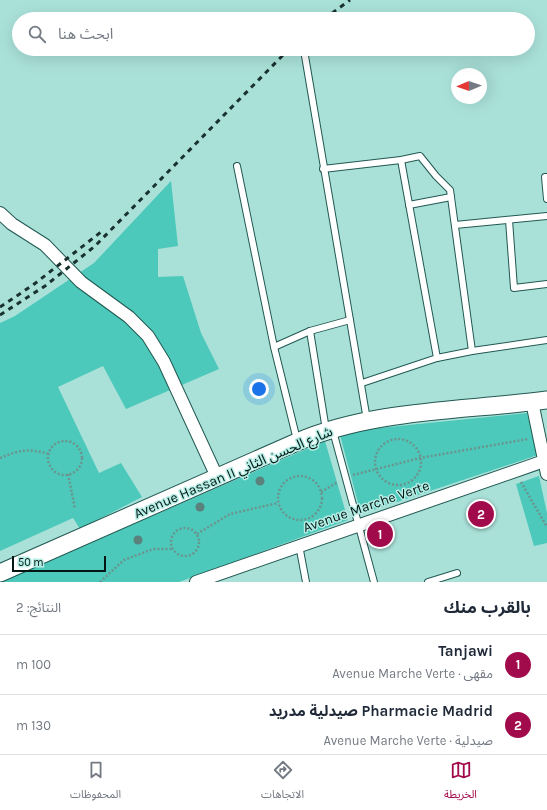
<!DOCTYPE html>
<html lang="ar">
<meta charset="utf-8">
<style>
body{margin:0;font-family:Karla,"Noto Sans Arabic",sans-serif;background:#f6f6f7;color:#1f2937;direction:rtl}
.compass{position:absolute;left:451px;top:68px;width:36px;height:36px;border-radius:50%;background:#fff;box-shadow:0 4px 16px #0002;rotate:268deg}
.scale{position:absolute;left:12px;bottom:10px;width:94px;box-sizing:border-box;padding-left:4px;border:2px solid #021714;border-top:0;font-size:11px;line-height:14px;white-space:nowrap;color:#021714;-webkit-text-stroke:3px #b6eee6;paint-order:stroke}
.you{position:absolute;left:259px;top:389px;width:14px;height:14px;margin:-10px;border:3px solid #fff;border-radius:50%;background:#1a73e8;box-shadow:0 0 0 6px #1a73e833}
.badge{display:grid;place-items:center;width:26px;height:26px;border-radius:50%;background:#a20b4b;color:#fff;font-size:13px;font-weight:700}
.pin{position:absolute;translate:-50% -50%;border:2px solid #fff;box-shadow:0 1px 4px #0006}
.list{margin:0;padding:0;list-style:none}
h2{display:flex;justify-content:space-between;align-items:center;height:52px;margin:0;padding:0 16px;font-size:17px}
h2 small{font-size:13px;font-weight:400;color:#747a83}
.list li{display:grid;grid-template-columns:26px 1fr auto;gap:12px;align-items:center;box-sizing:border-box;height:60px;padding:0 16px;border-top:1px solid #e0e1e3}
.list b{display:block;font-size:15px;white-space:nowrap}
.list p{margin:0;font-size:13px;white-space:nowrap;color:#747a83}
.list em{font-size:13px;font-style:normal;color:#747a83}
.icon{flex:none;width:22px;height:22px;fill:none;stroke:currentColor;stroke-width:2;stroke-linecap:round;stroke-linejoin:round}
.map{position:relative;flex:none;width:547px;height:582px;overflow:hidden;direction:ltr}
.search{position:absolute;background:#fff;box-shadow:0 4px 16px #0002;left:12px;right:12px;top:12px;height:44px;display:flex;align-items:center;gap:10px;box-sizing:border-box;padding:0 14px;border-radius:22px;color:#747a83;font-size:15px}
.sheet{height:172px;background:#fff}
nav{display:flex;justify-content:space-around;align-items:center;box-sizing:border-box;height:56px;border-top:1px solid #e0e1e3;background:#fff;font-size:11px;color:#747a83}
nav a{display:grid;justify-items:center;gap:2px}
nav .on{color:#a20b4b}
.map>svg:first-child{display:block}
</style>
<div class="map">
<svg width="547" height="582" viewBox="0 0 547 582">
<rect width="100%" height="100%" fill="#a9e1d9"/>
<g fill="#4cc9bb">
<path d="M171,181L178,246L158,249V277L183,276L201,333L219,369L126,409L103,366L58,387L99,473L121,463L142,497L80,529L73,518L0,551V323L15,316L94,263Z"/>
<path d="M527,413L538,455L361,514L340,435L369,429Z"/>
<path d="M325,441L348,520L179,582H0Z"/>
<path d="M539,476L547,513V543L534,546L516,484Z"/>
</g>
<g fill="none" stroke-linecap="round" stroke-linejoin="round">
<g stroke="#215851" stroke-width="8">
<g id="lane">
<path d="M304,50L367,420"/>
<path d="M401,160L437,358"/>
<path d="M237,166L274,347L297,440"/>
<path d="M323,169L401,160L420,156L436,176L450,190L472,351"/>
<path d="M547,177H545L547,199"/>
<path d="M409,205L451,197"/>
<path d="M509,220L514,288L547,284"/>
<path d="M455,225L547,216"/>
<path d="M310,331L326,430"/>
<path d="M274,347L310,331L350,320"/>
<path d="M362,383L437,358L472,351L547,340"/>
<path d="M333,431L374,582"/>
<path d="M299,545L306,582"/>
<path d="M428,582L457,573"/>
</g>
</g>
<g stroke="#215851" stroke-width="14">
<g id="street">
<path d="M0,213L12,224L45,245L81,282L129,317L148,336L164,362L217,477"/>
<path d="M532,402L547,474"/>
<path d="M196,582L547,460"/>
</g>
</g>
<g stroke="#215851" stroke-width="19">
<path id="secondary" d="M0,573L297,442C374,409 465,411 547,400"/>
</g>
<g stroke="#6a958f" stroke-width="2.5" stroke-dasharray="2 2" stroke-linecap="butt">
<circle cx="398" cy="462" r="23"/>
<circle cx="65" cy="458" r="17"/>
<path d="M0,458C20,450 27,448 49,454"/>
<path d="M68,474L75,509"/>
<path d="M353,475L420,458L528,439"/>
<circle cx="300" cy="498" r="22"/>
<path d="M521,482L547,527"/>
<path d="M321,492L338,482"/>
<circle cx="185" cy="542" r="14"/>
<path d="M197,534L230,514L278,503"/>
<path d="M100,582L124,560L153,549H173"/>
</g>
<use href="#lane" stroke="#fff" stroke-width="6"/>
<use href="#street" stroke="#fff" stroke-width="12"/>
<use href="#secondary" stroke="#fff" stroke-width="17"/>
<g stroke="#19322f" stroke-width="3" stroke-dasharray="5 5" stroke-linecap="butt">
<path d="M324,19L350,0"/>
<path d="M0,307L33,285L101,232"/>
<path d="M0,315L45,286L95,246L289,49"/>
</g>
</g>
<g fill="#5a817c">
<circle cx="260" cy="481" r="4.5"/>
<circle cx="200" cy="507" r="4.5"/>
<circle cx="138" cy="540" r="4.5"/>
</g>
<g text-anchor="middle" stroke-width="3" stroke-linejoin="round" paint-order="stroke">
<g font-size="14" fill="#021714" stroke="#b6eee6">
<text transform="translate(233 472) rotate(-23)" y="5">Avenue Hassan II شارع الحسن الثاني</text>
<text transform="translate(366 506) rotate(-19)" y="5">Avenue Marche Verte</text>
</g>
</g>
</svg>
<svg class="compass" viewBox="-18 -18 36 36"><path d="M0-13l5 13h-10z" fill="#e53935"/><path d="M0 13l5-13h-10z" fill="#747a83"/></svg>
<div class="scale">50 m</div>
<div class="you"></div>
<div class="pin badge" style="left:380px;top:534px">1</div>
<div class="pin badge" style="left:481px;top:514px">2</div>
<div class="search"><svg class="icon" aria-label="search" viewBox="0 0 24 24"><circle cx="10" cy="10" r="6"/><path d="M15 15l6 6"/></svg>ابحث هنا</div>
</div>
<section class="sheet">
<h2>بالقرب منك<small>النتائج: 2</small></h2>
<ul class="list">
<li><span class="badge">1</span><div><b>Tanjawi</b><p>مقهى · Avenue Marche Verte</p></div><em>100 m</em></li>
<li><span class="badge">2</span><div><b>Pharmacie Madrid صيدلية مدريد</b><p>صيدلية · Avenue Marche Verte</p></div><em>130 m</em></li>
</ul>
</section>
<nav>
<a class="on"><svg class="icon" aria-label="map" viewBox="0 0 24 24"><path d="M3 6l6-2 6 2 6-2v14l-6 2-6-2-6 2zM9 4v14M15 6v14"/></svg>الخريطة</a>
<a><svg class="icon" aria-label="directions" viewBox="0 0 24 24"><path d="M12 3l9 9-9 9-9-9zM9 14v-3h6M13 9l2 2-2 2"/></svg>الاتجاهات</a>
<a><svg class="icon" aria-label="saved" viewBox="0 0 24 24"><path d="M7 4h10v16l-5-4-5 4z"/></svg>المحفوظات</a>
</nav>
